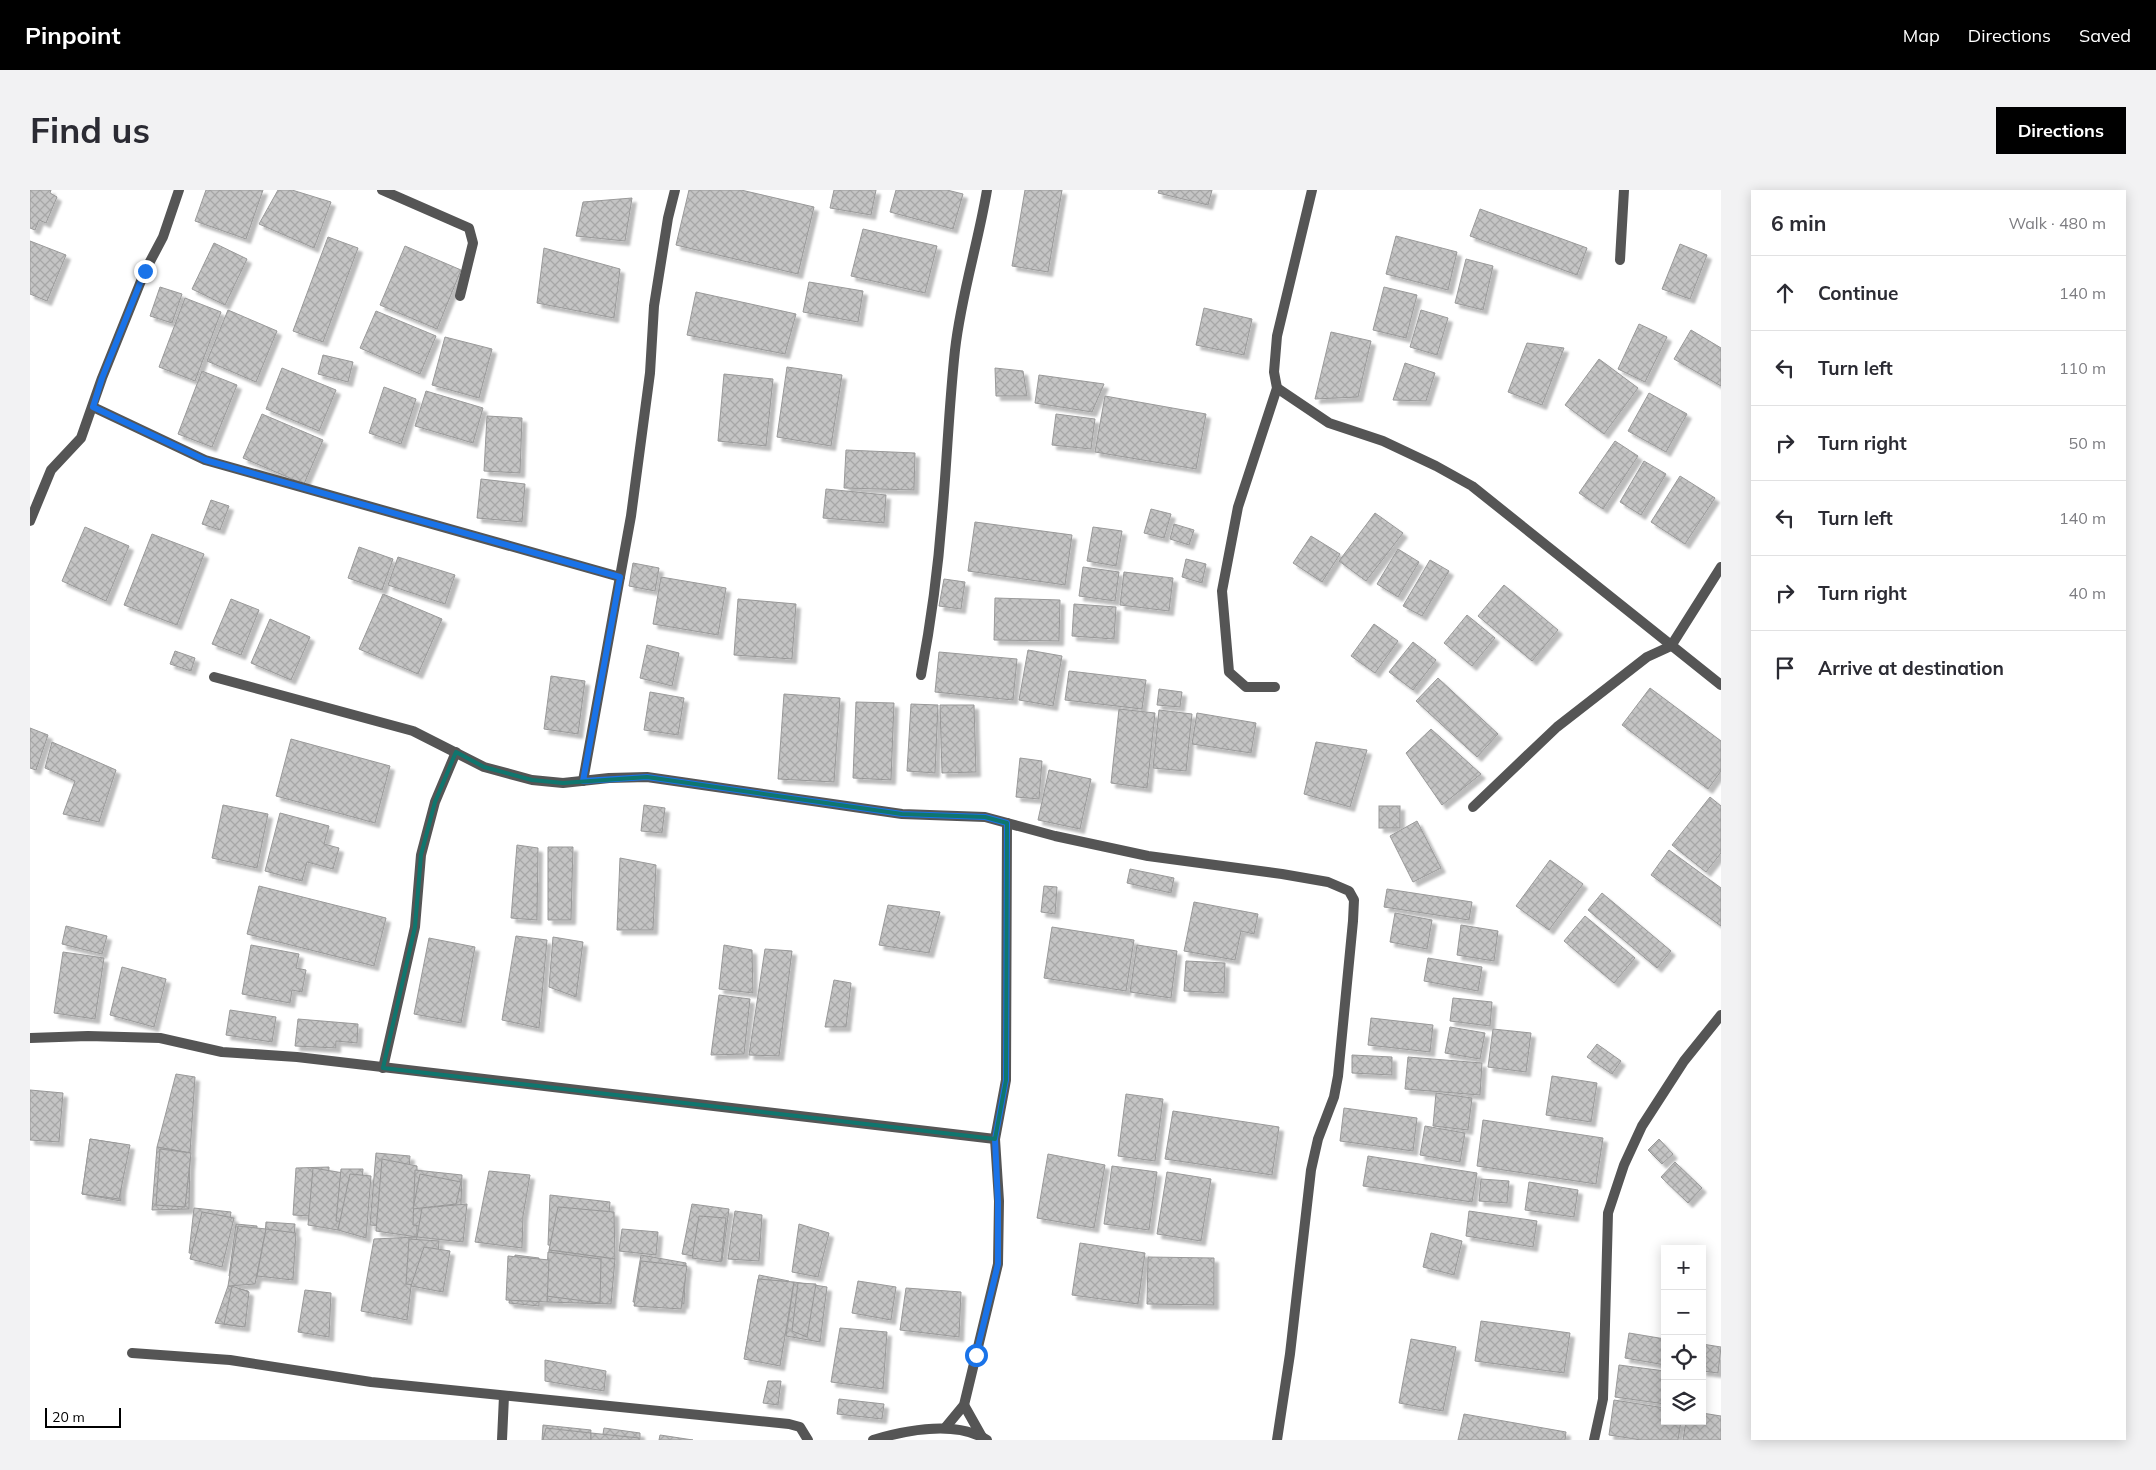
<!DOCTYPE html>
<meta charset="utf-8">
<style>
body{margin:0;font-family:Mulish,sans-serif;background:#f2f2f3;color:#2b2b33}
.controls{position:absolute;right:15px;bottom:15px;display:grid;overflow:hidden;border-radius:0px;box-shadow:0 2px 12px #0003}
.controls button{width:45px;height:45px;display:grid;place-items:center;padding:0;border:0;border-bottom:1px solid #e1e1e2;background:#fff;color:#2b2b33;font:25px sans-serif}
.scale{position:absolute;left:15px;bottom:12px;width:76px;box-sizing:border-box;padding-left:5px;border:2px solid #000;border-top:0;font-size:14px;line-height:18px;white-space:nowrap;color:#000;-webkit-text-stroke:4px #fff;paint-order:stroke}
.stop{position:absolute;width:15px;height:15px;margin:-11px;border:4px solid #1a73e8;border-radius:50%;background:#fff}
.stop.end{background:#1a73e8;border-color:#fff;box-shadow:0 1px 5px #0008}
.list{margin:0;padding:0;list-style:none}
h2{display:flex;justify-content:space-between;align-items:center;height:65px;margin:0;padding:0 20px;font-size:21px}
h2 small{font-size:16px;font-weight:400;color:#7c7c81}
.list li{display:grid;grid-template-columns:32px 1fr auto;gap:15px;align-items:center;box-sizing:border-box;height:75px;padding:0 20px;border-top:1px solid #e1e1e2}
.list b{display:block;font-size:19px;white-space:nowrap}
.list em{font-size:16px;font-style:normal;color:#7c7c81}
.icon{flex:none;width:28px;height:28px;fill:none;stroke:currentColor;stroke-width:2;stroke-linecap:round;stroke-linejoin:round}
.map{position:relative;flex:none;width:1691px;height:1250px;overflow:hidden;border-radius:0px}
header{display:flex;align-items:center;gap:30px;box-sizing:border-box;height:70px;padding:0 25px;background:#000;color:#fff}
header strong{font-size:24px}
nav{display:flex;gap:28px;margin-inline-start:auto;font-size:18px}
.intro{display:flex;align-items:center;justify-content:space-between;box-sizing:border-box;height:120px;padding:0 30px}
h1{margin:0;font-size:35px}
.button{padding:12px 22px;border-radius:0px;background:#000;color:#fff;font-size:18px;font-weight:700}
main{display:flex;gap:30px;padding:0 30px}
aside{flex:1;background:#fff;border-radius:0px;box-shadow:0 2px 12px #0003}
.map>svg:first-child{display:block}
</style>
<header>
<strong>Pinpoint</strong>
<nav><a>Map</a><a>Directions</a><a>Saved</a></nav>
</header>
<div class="intro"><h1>Find us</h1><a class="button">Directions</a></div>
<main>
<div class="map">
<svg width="1691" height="1250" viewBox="0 0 1691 1250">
<defs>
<pattern id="building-cross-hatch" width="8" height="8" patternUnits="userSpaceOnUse" patternTransform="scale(1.25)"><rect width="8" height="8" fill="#c4c4c4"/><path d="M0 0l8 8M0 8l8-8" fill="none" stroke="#a7a7a7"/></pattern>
<filter id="shadow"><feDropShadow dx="4.5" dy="4.5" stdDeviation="1" flood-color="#0004"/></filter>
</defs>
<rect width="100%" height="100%" fill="#fff"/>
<g fill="url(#building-cross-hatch)" stroke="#999" filter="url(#shadow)">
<path d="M0,0H21L20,3L27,7L16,33L9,30L5,40L0,38Z"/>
<path d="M176,0H233L216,49L165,31Z"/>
<path d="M248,0H262L301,12L284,58L229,34Z"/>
<path d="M659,0H711L784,17L768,84L646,55Z"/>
<path d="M804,0H846L841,25L800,18Z"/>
<path d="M866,0H917L933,4L923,39L860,22Z"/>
<path d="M995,0H1032L1018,82L982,76Z"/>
<path d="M1129,0H1182L1178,15L1128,3Z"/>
<path d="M602,8L595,51L546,46L553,12Z"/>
<path d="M1450,19L1557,58L1547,85L1440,46Z"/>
<path d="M833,39L907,56L895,103L821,86Z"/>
<path d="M1366,46L1427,62L1418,100L1356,84Z"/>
<path d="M298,47L328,58L293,152L263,141Z"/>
<path d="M0,51L36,65L17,111L0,104Z"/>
<path d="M184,53L217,69L195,115L162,99Z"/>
<path d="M1650,54L1677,65L1660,109L1632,99Z"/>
<path d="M375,56L431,80L407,139L350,115Z"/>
<path d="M514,58L590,79L584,128L507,113Z"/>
<path d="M1436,69L1463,76L1453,120L1425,113Z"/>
<path d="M779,92L833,101L828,132L773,122Z"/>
<path d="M130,97L152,104L142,133L120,126Z"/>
<path d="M1354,97L1387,105L1376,148L1343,140Z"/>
<path d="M666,102L766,124L755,164L657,145Z"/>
<path d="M155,108L191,122L165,191L129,177Z"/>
<path d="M1174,118L1222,129L1214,165L1166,155Z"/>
<path d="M198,120L247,141L226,192L177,171Z"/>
<path d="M1391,120L1418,128L1407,165L1380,157Z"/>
<path d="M346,121L406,146L390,184L330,158Z"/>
<path d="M1609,134L1637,147L1615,192L1588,179Z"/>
<path d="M1661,140L1691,158V196L1644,169Z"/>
<path d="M1301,142L1341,151L1328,207L1285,209Z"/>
<path d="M415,147L462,159L449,208L402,195Z"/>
<path d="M1497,153L1534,158L1512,215L1478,202Z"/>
<path d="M293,165L323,172L318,192L288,184Z"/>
<path d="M1569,169L1608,198L1574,244L1535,215Z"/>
<path d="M1375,173L1405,183L1396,211L1363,210Z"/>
<path d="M757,177L812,185L801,256L747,247Z"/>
<path d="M252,178L306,200L289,241L236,219Z"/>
<path d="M965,178L993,181L997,206H966Z"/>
<path d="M172,181L207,195L182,257L148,244Z"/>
<path d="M694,184L743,189L736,256L688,251Z"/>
<path d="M1009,185L1074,194L1062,222L1005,213Z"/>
<path d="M354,197L386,209L371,254L339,243Z"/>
<path d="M396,201L453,218L443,253L385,236Z"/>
<path d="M1619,203L1657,224L1636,262L1598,241Z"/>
<path d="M1075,206L1176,224L1166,279L1065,262Z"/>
<path d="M232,224L293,250L274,294L213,268Z"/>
<path d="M1026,224L1065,229L1061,259L1022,255Z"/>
<path d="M457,226L492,228L490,283L454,281Z"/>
<path d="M1585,251L1608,266L1573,319L1549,303Z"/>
<path d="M816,260L885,263L884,300L814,298Z"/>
<path d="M1614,271L1636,284L1611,325L1590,312Z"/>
<path d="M1650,286L1685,308L1655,354L1621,332Z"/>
<path d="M451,289L495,294L492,332L447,328Z"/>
<path d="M796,299L856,305L854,333L793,328Z"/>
<path d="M181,310L199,316L190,340L172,334Z"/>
<path d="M1121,319L1141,324L1134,348L1114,343Z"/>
<path d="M1345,323L1373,343L1336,391L1309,371Z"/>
<path d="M945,332L1042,345L1035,395L938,381Z"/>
<path d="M1144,334L1164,340L1159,355L1140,349Z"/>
<path d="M55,337L99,356L76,411L32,391Z"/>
<path d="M1063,337L1092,341L1086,376L1057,371Z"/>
<path d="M122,344L174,364L147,435L94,415Z"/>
<path d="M1281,346L1310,364L1292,392L1263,373Z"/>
<path d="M329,357L363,369L352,400L318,388Z"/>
<path d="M1368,359L1389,372L1368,407L1347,394Z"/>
<path d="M368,367L425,385L415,414L358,395Z"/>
<path d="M1156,369L1176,374L1172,393L1152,387Z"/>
<path d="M1400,370L1419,381L1392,426L1373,416Z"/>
<path d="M603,373L629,378L625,401L599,396Z"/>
<path d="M1053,377L1089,382L1085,411L1049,406Z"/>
<path d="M1094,382L1143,388L1139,421L1090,415Z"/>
<path d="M631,387L696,398L688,445L623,434Z"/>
<path d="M914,389L935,392L931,419L909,416Z"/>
<path d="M1474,395L1528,440L1502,471L1448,426Z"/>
<path d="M353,404L412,429L388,484L329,459Z"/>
<path d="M965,408L1030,410L1029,451L964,450Z"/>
<path d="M201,409L229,420L211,465L182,454Z"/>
<path d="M708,409L766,414L762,469L704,465Z"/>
<path d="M1044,414L1086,417L1084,449L1042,446Z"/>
<path d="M1437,425L1465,448L1442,476L1414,453Z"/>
<path d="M240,429L280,447L261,490L221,473Z"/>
<path d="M1344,434L1368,451L1345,483L1321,466Z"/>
<path d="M1383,452L1406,470L1383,500L1359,482Z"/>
<path d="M617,455L649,463L642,496L610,488Z"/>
<path d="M998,460L1032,466L1023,516L989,510Z"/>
<path d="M145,461L165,468L161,481L140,474Z"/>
<path d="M909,462L987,469L983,510L905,502Z"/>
<path d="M1039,481L1116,490L1112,519L1035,510Z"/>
<path d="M521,486L555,491L548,544L514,539Z"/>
<path d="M1408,488L1468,544L1447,567L1386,511Z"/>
<path d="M1620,498L1691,551V581L1678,599L1592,535Z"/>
<path d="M1129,499L1152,502L1150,517L1127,515Z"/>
<path d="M620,502L654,508L648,545L614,540Z"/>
<path d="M754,504L810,508L804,592L748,589Z"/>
<path d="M826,512L864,513L861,590L823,588Z"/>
<path d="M881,514L908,515L905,583L877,581Z"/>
<path d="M910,515H944L946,582L912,583Z"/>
<path d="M1089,519L1125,523L1117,598L1081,593Z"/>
<path d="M1129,520L1162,524L1156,581L1123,578Z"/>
<path d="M1167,523L1226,533L1221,563L1162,554Z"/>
<path d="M0,538L18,545L6,580L0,578Z"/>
<path d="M1401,539L1451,584L1412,615L1376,563Z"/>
<path d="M261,549L360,576L345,633L246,606Z"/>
<path d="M22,552L86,580L69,632L33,624L45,591L15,578Z"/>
<path d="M1286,552L1337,560L1320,617L1274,604Z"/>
<path d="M990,568L1012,571L1009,609L986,607Z"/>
<path d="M1019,580L1061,589L1050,639L1008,630Z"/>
<path d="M1680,607L1691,616V663L1676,682L1642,655Z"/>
<path d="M193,615L238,624L227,678L182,668Z"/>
<path d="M614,615L635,618L632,643L611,641Z"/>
<rect x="1349" y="616" width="21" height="22"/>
<path d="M250,623L299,636L294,654L309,658L303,679L277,672L272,691L235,681Z"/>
<path d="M1387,631L1411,678L1383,692L1360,646Z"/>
<path d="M487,655L508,658L507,730L481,728Z"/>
<path d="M518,657H543L541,730H518Z"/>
<path d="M1639,660L1691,698V736L1621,685Z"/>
<path d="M590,668L626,675L623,740H587Z"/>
<path d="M1520,670L1553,694L1519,740L1486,716Z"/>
<path d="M1100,679L1144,688L1141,703L1097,693Z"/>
<path d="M229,696L356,728L344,776L217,744Z"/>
<path d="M1014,696L1027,697L1025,724L1011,722Z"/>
<path d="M1357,699L1442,712L1439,730L1354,717Z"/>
<path d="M1572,703L1641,761L1627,778L1558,720Z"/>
<path d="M1164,712L1228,724L1224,744L1211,741L1205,770L1154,761Z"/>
<path d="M858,715L910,722L899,763L849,755Z"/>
<path d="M1365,723L1402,730L1397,759L1360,752Z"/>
<path d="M1555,726L1605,768L1584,793L1534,751Z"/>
<path d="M1431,735L1468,741L1464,771L1427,765Z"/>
<path d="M36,736L77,746L72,764L32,754Z"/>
<path d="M1022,737L1104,750L1096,801L1014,788Z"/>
<path d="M486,746L517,750L509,838L472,830Z"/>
<path d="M523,747L553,752L546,807L519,797Z"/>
<path d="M399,748L445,757L431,833L384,824Z"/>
<path d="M221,755L269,764L266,778L276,780L272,802L262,800L260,813L212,804Z"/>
<path d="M694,755L722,760L723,803L689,799Z"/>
<path d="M1107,755L1147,761L1141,808L1100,802Z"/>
<path d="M735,759L762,761L749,866L719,865Z"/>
<path d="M33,762L74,768L65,829L24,823Z"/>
<path d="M1398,768L1452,777L1448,801L1394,791Z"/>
<path d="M1156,771L1195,773L1194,803L1154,801Z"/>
<path d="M92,777L136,789L124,837L80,825Z"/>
<path d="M804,790L821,793L816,837H795Z"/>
<path d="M689,805L720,809L714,864L681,865Z"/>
<path d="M1423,808L1462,812L1460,836L1420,831Z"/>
<path d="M200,820L246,827L242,852L196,845Z"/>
<path d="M1341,828L1403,835L1400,862L1338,855Z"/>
<path d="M268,829L328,834L327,853L306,851V858L265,856Z"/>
<path d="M1420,837L1455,843L1450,869L1415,863Z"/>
<path d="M1463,839L1501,843L1496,882L1458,877Z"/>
<path d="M1567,854L1591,871L1582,884L1557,867Z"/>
<path d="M1322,865L1362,867V885L1322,883Z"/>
<path d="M1378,867L1452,873L1450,905L1375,899Z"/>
<path d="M146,884L165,887L160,963L127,957Z"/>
<path d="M1522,886L1567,893L1561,932L1516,925Z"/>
<path d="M0,900L33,903L29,952L0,950Z"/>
<path d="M1406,903L1442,908L1438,940L1403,936Z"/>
<path d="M1096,904L1133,909L1125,971L1088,966Z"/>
<path d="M1314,918L1387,928L1383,961L1310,951Z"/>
<path d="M1143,921L1249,937L1242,985L1135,969Z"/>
<path d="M1453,930L1573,948L1566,994L1447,976Z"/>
<path d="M1395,936L1435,943L1430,972L1390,965Z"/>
<path d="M60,949L91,954V1011L52,1004Z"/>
<path d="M60,949L100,955L89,1009L52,1004Z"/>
<path d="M1629,949L1643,964L1632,974L1618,960Z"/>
<path d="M127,957L160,963L159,1019L122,1020Z"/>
<path d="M130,959L161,963L155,1017L126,1015Z"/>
<path d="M346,963L380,966L374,1038L340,1035Z"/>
<path d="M1018,964L1075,975L1064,1038L1007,1028Z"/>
<path d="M1338,966L1447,983L1442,1012L1333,996Z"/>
<path d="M352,969L387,976V1047L346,1041Z"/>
<path d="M1645,972L1672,998L1658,1013L1631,987Z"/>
<path d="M1082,976L1127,982L1119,1040L1074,1034Z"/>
<path d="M299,977L297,1027L263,1025L266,978Z"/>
<path d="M283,978L320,984L308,1040L278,1035Z"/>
<path d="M311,979H333L329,1033L306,1031Z"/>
<path d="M385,980L432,985L430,1043L383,1035Z"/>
<path d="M459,981L500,985L493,1026L492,1058L445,1052Z"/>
<path d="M1137,982L1181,989L1171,1051L1127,1044Z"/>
<path d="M320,984L341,986L336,1048L308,1040Z"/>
<path d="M390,984L431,992L426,1014L383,1019Z"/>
<path d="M1451,989L1479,991L1477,1013L1449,1011Z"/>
<path d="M1499,992L1548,1000L1544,1027L1495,1020Z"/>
<path d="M520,1005L580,1012L576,1061L518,1055Z"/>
<path d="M437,1014L433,1052L387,1047L392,1018Z"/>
<path d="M662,1014L699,1019L692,1071L652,1064Z"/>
<path d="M528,1017L584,1022L585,1069L519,1060Z"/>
<path d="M164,1018L201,1022L194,1066L159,1063Z"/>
<path d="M705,1021L732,1025L729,1071L698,1069Z"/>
<path d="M1439,1021L1507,1031L1503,1057L1436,1046Z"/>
<path d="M172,1022L204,1028L192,1077L160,1069Z"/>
<path d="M669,1026L696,1028L691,1072L662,1068Z"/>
<path d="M236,1032L265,1034L262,1075L233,1072Z"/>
<path d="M206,1034L227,1036V1088L199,1086Z"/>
<path d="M769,1034L799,1043L788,1087L762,1082Z"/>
<path d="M208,1036L236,1039L225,1094L198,1096Z"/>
<path d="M236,1039L266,1043L263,1090L227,1086Z"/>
<path d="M592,1039L628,1042L626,1065L589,1061Z"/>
<path d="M1401,1043L1432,1051L1424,1085L1393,1077Z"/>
<path d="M387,1047L377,1130L331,1121L344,1049Z"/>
<path d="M379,1049L409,1051L406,1097L376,1094Z"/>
<path d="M1050,1053L1115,1063L1108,1114L1042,1105Z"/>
<path d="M394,1057L420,1061L413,1102L381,1096Z"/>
<path d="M519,1060L585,1069L581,1114L517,1112Z"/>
<path d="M518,1062L571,1069L570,1113L516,1106Z"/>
<path d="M485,1065L509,1068V1116L479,1113Z"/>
<path d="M611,1065L656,1073L654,1114L603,1112Z"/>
<path d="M478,1066L519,1070L517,1112L476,1110Z"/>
<path d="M1118,1067L1184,1068V1115L1117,1114Z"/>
<path d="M611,1071L657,1076L651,1119L604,1116Z"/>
<path d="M729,1085L759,1091L750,1171L715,1164Z"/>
<path d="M728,1089L764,1092L750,1176L714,1169Z"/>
<path d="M828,1091L866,1097L861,1130L822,1123Z"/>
<path d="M764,1092L797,1097L790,1152L756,1146Z"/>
<path d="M768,1093L786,1094L777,1147L762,1141Z"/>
<path d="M198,1096L218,1101L213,1137L185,1133Z"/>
<path d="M202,1096L219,1102L215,1137L194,1134Z"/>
<path d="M876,1098L931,1102L929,1147L870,1140Z"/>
<path d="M275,1100L301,1103L299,1147L268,1142Z"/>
<path d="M1451,1131L1540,1143L1534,1183L1445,1171Z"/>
<path d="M810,1138L857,1142L853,1199L801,1192Z"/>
<path d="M1599,1143L1635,1149V1175L1595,1168Z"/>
<path d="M1381,1149L1426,1157L1413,1221L1369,1213Z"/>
<path d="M1672,1154L1691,1157L1688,1183L1672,1181Z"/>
<path d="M515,1170L576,1181L574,1201L515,1191Z"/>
<path d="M1589,1175L1635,1181V1214L1585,1207Z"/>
<path d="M738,1191H751L748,1215L733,1213Z"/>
<path d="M809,1209L854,1214L852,1229L807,1224Z"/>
<path d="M1584,1210L1635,1218V1231H1651L1648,1250H1611L1579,1245Z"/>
<path d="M1672,1223L1691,1226V1250H1653L1656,1231H1672Z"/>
<path d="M1434,1224L1536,1242L1535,1250H1428Z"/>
<path d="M513,1235L561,1240L560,1250H512Z"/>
<path d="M516,1238L561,1243V1250H513Z"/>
<path d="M574,1238L610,1243V1250H572Z"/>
<path d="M561,1243L609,1248V1250H561Z"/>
<path d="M630,1245L663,1250H629Z"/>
</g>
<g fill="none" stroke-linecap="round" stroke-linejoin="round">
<g stroke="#555" stroke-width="10">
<path d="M352,0L439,38L443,53L430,106"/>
<path d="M1590,70L1594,0"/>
<path d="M1247,198L1299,233L1353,251L1406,276L1442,296L1691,495"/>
<path d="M63,217L175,270L590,387"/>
<path d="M0,331L21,280L51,248L72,188L115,81L133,47L149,0"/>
<path d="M891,485C901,432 908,380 912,327C917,271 919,215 925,160C931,106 948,54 957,0"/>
<path d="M184,487L383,541L454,577L502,590L533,593L579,588L617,587L872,624L955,627L1025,646L1118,666L1252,684L1298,692L1319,701L1324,710L1323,731L1308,886L1304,907L1288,949L1281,980L1260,1164L1247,1250"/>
<path d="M1245,497H1216L1199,482L1192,401L1208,317L1247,198L1244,182L1247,146L1282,0"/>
<path d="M553,591L601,326L620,183L624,116L638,28L645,0"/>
<path d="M1443,617L1527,537L1617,467L1641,456L1691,377"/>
<path d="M0,848L58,846L130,848L192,862L267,867L965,949"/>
<path d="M353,878L385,737L391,665L405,612L426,562"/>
<path d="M102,1163L200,1170L341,1192L759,1234L770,1237L778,1250"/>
<path d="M934,1215L952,1247"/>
<path d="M915,1238L934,1215L968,1074L969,1011L965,949L976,890L977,633"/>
<path d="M472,1250L474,1206"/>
<path d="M843,1250C877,1240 925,1230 957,1250"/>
<path d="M1564,1250L1573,1209L1578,1023L1594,975L1612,936L1654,871L1691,825"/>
</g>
</g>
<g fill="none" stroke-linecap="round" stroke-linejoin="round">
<path stroke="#1a73e8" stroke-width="6" d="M115,81L72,188L63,217L175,270L590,387L553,591L617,587L872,624L955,627L977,633L976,890L965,949L968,1012V1074L946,1165"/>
</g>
<path fill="none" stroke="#0f766e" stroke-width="4" stroke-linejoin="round" d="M426,562L454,577L502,590L533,593L617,587L872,624L955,627L977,633L976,890L965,949L353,878L385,737L391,665L405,612Z"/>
</svg>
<div class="controls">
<button>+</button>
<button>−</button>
<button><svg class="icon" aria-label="locate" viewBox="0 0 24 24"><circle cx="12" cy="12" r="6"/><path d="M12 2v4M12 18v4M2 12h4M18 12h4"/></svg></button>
<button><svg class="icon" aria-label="layers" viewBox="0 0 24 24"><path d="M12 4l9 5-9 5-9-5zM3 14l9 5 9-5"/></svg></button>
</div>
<div class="scale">20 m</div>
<div class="stop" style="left:946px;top:1165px"></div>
<div class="stop end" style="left:115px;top:81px"></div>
</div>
<aside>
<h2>6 min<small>Walk · 480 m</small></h2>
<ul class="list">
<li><svg class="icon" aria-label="ahead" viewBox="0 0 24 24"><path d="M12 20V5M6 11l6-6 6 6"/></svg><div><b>Continue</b></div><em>140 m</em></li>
<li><svg class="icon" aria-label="left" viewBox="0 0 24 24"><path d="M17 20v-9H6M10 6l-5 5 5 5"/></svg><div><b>Turn left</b></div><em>110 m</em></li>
<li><svg class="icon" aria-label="right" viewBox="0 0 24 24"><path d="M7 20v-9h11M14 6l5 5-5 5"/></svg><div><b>Turn right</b></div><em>50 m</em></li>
<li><svg class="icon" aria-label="left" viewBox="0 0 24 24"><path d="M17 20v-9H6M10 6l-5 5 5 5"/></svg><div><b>Turn left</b></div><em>140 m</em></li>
<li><svg class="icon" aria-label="right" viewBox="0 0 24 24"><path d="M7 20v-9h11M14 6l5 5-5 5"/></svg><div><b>Turn right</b></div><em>40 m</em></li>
<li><svg class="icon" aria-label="arrive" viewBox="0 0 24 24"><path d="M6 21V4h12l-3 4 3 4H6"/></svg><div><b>Arrive at destination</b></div></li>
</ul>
</aside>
</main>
